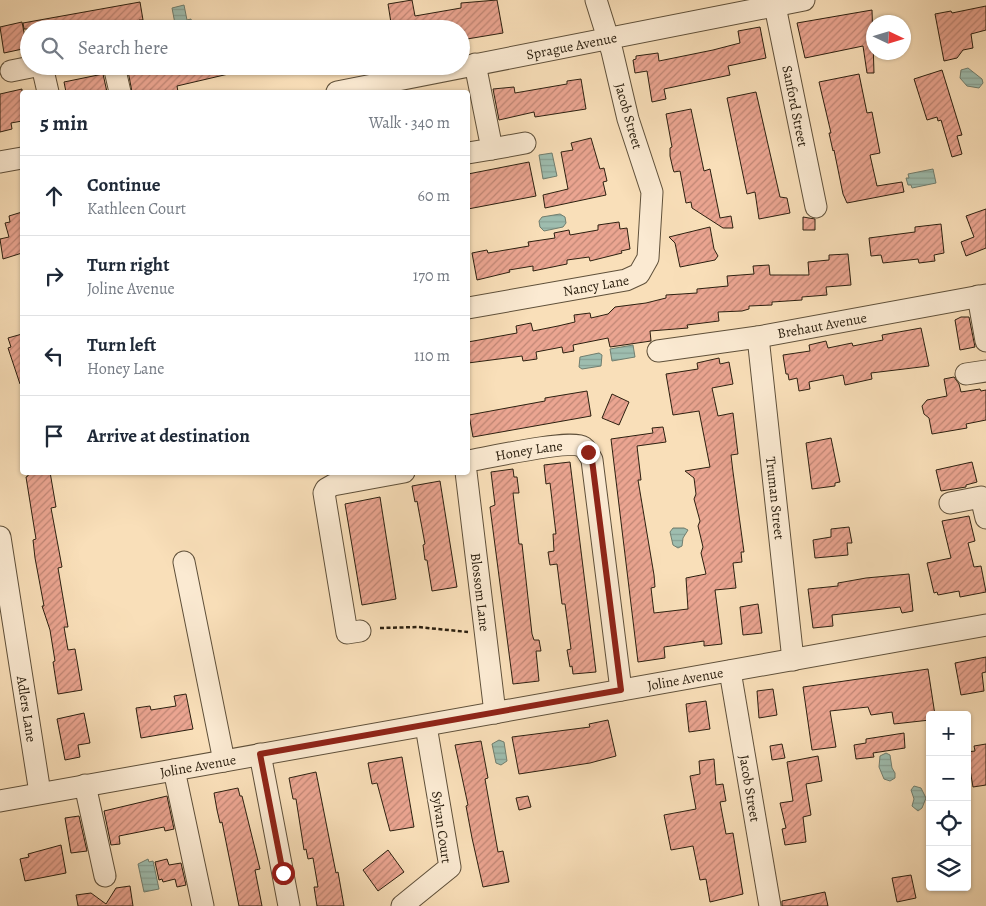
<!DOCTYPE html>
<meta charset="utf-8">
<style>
body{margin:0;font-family:Alegreya,serif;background:#f2f2f3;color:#1f2937}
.controls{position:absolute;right:15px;bottom:15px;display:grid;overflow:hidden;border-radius:5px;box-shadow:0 1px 4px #0004}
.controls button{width:45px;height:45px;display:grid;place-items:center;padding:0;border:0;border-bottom:1px solid #e0e1e3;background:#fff;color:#1f2937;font:25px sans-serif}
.compass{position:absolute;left:866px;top:15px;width:45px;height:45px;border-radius:50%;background:#fff;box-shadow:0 1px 4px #0004;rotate:94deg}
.stop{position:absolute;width:15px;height:15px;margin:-11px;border:4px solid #8f2418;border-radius:50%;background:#fff}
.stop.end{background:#8f2418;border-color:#fff;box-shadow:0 1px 5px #0008}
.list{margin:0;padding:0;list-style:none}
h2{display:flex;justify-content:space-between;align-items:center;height:65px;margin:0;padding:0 20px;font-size:21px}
h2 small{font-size:16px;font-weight:400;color:#747a83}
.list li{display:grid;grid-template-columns:32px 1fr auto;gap:15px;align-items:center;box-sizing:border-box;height:80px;padding:0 20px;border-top:1px solid #e0e1e3}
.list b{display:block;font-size:19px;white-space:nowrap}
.list p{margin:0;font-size:16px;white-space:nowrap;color:#747a83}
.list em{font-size:16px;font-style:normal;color:#747a83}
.icon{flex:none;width:28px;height:28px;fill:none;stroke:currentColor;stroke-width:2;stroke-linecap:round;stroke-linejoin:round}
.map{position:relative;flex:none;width:986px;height:906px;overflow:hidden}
.search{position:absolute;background:#fff;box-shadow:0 1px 4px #0004;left:20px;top:20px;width:450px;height:55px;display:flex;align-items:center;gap:12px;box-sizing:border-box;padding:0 18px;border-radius:28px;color:#747a83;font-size:19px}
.panel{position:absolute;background:#fff;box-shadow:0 1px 4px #0004;left:20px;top:90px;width:450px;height:385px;border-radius:5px}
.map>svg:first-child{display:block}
</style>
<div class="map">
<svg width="986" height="906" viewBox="0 0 986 906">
<defs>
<pattern id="water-rules" width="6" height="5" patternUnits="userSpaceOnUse" patternTransform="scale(1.25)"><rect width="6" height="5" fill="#9ebdaf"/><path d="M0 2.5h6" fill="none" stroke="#88a296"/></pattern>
<pattern id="building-hatch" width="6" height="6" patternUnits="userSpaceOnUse" patternTransform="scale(1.25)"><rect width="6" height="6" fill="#eba591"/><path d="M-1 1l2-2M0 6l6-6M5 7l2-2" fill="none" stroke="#bf8675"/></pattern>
</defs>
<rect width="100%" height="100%" fill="#f9dfb9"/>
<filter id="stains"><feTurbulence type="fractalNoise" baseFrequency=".004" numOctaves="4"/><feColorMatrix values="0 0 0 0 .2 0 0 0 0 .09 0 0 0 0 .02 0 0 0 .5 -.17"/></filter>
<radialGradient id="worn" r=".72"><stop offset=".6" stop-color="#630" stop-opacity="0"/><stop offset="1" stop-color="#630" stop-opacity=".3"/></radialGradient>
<g fill="url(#water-rules)" stroke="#707e6f">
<path d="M184,5L187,20L191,19L193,29H176L172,8Z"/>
<path d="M968,68L982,79L983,83L979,88L967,86L960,78L961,70Z"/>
<path d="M552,153L557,176L543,179L539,155Z"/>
<path d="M933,169L936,183L912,188L911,185H908L906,178H909L908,174Z"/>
<path d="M560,214L565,217L566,223L563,227L544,231L540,227L539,221L542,217Z"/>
<path d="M633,345L635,357L612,361L610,349Z"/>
<path d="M599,353L602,355L601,366L582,369L579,367L580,357Z"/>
<path d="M673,528H684L688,530L683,538L682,546L678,548L673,545L670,532Z"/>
<path d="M499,740L504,742L507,761L501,765L496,763L492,744Z"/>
<path d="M886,753L890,755L892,768L895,773V778L890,781L884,779L879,767L880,756Z"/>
<path d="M914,786L921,788L926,798L922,808L918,811L912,806L914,799L911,790Z"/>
<path d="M148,859L149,862L153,861L159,889L144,892L138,864Z"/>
</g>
<g fill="url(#building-hatch)" stroke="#2c2010">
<path d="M412,0L415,16L461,8V3L497,0L503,33L461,40V29H392L388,4Z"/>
<path d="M140,2L143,20H139V24L110,29H24L23,23Z"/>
<path d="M986,6V30L971,34L973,48L963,50L957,58L944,61L935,14L951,11L952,13Z"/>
<path d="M872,10L874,73H867L863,46L805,58L797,23Z"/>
<path d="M22,22L27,48L4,53L0,27Z"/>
<path d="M760,27L766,58L728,66L730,75L664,89L666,99L652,102L647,71L635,73L633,60L636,59V56L658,53L659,61L713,50L740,43L738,31Z"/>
<path d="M152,66H236L237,72L177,86L178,92H132L128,71Z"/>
<path d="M942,70L962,135L957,136L962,154L952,157L941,120L938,121L937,117L927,120L914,79Z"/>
<path d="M103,74L107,92H66L64,82Z"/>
<path d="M859,74L867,113L872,112L880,153L870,155L877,186L902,182L904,192L847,203L843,194L834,150L833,151L829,133H831L819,82Z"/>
<path d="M581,79L586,109L535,117L534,112L499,120L493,89L514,87L515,93L567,84V81Z"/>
<path d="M22,89V121L11,123L12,129L0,132V94Z"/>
<path d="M756,92L780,197L787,198L790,213L759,219L755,192L747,194L727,98Z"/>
<path d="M691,109L704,171L710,169L720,218L731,216L733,228H723L692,208L691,202L686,203L680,171L674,172L673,169L670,156V148L672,147L666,114Z"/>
<path d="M591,138L600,169L604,168L607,181L603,182L606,195L545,208L543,195L568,189L561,152L573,150L571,143Z"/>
<path d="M529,162L536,196L468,209V174Z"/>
<path d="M986,209V248L966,256L961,242L974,237L966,216Z"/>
<path d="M22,212V253L3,259L0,239L9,237L5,223L10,222L9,216Z"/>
<path d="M803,217L815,219V230H803Z"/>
<path d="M619,222L620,229L627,228L630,249L621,251L622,253L590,261L589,257L567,260V264L533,271V266L509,270L510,272L477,280L472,253L487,250L488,253L529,246L528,242L555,238L554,233L569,230L570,235L598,230V225Z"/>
<path d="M941,224L944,253L934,255L935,261L919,263L918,259L883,263L881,255L871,256L869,238L915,232V227Z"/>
<path d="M710,227L714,249L718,256L715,260L680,267L675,243L669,237Z"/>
<path d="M848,254L851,285L826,287L827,295L802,297V300L772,302V305L749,306V309L742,311L718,312L719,321L687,325L688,328L650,331L651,341L610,347L608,338L573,345L574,351L563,353L562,347L536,352L537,359L523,361L522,356L468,363V342L517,333L516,326L531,323L533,331L558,326L575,322L574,315L590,313L591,318L608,314L615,307L646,303L666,298V295L697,293V289L728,286L727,276L754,274L753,266L769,265L770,275H809L808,262L829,260V255Z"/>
<path d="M961,317H969L975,347L960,350L955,320Z"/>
<path d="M921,328L929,366L871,373L872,379L845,385L843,375L809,382L810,389L799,391L797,378L789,380L788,374H786L783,355L810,351L809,345L826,341L828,348L852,343L853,346L883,340L882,335Z"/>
<path d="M22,334V383L20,384L8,348L11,347L8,338Z"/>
<path d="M719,358L720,364L729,362L733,384L712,388L718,416L733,413L738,454L731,455L733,472L744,552H741L742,562L733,563L736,588L715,590L722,644L704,646V641L664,647L665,658L638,662L611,439L653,433L652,428L663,427L666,442L637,446L641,480H638L654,575L655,587L651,588L654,613L688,609L686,578L706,574L701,553L703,547L698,526L700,521L694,499L696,494L694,478L685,471L710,467L699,411L673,415L666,374L698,369L697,363Z"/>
<path d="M954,377L959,384L961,392L980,389L981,391L986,390V420L966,424L967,428L932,434L929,418L924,414L922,406L927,400L947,396L944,379Z"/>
<path d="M587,391L591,416L473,437L469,415L545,401V398Z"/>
<path d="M612,394L629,402L619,425L602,418Z"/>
<path d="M831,438L840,482L835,483V486L812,489L806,443Z"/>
<path d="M570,462L596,672L573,674L572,666L570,667L567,650L571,649L565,604H562L557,564L550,565L548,552L554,551L553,534H556L550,483L546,484L544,465Z"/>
<path d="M972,462L977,482L966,485V487L941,491L936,470Z"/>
<path d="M513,469L514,477H517L519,493H513L519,544H522L532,634L534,640H539L541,651H536L539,681L513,684L490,507L495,505L491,472Z"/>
<path d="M28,472H50L56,507L51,508L62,567L58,568L68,627H64L68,650L75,649L82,690L58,694L53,662L55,661L50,630L42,606H44L35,558L33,540L36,539L26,477L28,476Z"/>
<path d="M440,481L457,587L432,591L427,560H425L423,545L425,544L417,501L415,502L412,486Z"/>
<path d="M380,497L396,599L362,605L345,504Z"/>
<path d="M969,516L975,541L968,543L974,567L981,566L986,592L960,597L959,591L938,595L937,592L934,593L927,563L951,558L942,521Z"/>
<path d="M849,527L852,543H847L848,555L815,558L813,540L831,537V529Z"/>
<path d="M909,574L913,611L902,613L900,607L832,615L833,626L813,628L808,589L838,586V583L866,578Z"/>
<path d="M758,604L762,633L743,635L740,607Z"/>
<path d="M986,657V672L982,673L984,691L961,695L955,663Z"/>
<path d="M928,669L935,715H930V720L894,724L892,712L871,715L868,707L830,711L836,747L812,750L803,687Z"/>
<path d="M773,689L777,715L759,718L757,691Z"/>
<path d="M186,694L193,729L141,738L136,708L150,706L151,710L176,706L174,696Z"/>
<path d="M706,701L710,729L689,732L686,704Z"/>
<path d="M84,713L90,743L78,745L80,757L65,760L57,719Z"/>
<path d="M608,720L616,756L590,763L519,774L512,737L590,727L589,724Z"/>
<path d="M904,733L905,748L873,753L874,757L856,759L854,745L866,743V739Z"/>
<path d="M481,741L488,778L485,779L498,852L503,851L509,882L483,887L472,838L466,806L468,805L455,745Z"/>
<path d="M782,744L785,758L772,760L770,746Z"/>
<path d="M986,744V785L973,787L967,752L975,751L974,746Z"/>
<path d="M818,756L822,781L806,784L811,815L803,817L806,842L785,845L782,829L786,828L780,803L793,801L787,762Z"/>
<path d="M402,757L414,827L390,831L377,783L372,784L368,763Z"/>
<path d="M714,759L716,785L723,784L726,801L720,802L726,834L733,833L743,894L710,902L706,879L700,880L693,846L671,850L664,815L696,809L690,776L700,774L699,761Z"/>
<path d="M316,772L336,873L338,872L344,906H317L314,887H318L313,858L308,859L306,849L304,850L296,799H293L289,778Z"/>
<path d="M238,788L240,796H242L260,869L255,870L262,906H239L222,822L220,823L217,810L214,793Z"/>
<path d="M167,796L174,829L165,831L164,827L119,836L120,844L111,845L104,811Z"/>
<path d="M528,796L531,807L519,810L516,798Z"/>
<path d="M79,816L87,851L71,853L65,818Z"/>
<path d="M61,845L66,873L25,881L20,859L29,857L28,854Z"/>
<path d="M388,850L404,872L378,891L363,870Z"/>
<path d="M167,859L169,865L181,863L186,885L177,887L175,879L163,882L162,879L159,880L155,862Z"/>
<path d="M911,875L916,898L897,902L892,878Z"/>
<path d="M130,886L133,906H78L76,895L91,893L106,904L116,888Z"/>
<path d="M825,892L828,906H782V901Z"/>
</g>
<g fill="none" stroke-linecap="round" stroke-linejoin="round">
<g stroke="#5f503a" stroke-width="23">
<g id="minor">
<path id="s1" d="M775,6L816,207"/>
<path d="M42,66L48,92"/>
<path d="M114,66L120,92"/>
<path d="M11,71L36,66"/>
<path id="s2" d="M337,92L804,0"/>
<path d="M492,149L525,143"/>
<path d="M468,153L492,149L475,64"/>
<path d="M0,162L22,158"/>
<path d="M978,296L986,341"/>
<path id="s3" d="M468,308L626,280L639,274L648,258L652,192L628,119L612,51L596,0"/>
<path id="s4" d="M758,337L793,660"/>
<path id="s5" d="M658,351L758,337L986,295"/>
<path d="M966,374L986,371"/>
<path id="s6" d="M468,461C486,458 571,439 583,447C587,450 590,456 592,460L621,690"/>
<path id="s7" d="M466,472L495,713"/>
<path d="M950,503L981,497L986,518"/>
<path id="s8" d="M0,537L40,793"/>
<path d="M184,562L224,761"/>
<path d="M360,631L347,633L324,493L326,489L333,485L404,472"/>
<path id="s9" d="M730,671L770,906"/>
<path d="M260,754L289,906"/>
<path d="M174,770L203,906"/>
<path d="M85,785L105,876"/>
<path id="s10" d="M0,801L986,625"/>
<path d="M402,906L450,867L426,726"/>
</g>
</g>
<path stroke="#2c2010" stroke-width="2.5" stroke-dasharray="4 2.5" stroke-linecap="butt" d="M380,628L418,627L468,632"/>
<use href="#minor" stroke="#fbead2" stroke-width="21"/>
</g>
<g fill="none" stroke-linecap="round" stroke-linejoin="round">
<path stroke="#8f2418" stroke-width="6" d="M283,873L260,754L621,690L592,460L588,452"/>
</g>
<g text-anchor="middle" stroke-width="4" stroke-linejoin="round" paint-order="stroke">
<g font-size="14" fill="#2c2010" stroke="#fbead2">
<text dy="5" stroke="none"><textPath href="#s2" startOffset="239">Sprague Avenue</textPath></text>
<text dy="5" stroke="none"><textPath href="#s1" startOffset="102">Sanford Street</textPath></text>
<text transform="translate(629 116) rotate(74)" y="5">Jacob Street</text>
<text dy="5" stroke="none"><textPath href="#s3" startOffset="130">Nancy Lane</textPath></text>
<text dy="5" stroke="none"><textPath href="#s5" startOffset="166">Brehaut Avenue</textPath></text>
<text dy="5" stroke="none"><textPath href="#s6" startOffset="62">Honey Lane</textPath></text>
<text dy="5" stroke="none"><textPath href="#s4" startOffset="162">Truman Street</textPath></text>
<text dy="5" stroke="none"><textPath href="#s7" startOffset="121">Blossom Lane</textPath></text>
<text dy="5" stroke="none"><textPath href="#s10" startOffset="696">Joline Avenue</textPath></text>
<text dy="5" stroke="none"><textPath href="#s8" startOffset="174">Adlers Lane</textPath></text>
<text dy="5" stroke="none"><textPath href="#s10" startOffset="201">Joline Avenue</textPath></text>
<text dy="5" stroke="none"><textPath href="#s9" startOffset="119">Jacob Street</textPath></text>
<text transform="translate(442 827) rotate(82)" y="5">Sylvan Court</text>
</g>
</g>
<rect width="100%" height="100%" filter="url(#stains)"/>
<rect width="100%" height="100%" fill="url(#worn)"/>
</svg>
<div class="controls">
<button>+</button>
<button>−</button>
<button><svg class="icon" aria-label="locate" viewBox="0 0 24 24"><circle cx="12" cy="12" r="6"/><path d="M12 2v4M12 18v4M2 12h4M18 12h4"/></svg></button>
<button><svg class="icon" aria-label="layers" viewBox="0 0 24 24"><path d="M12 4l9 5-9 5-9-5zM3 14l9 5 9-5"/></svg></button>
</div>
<svg class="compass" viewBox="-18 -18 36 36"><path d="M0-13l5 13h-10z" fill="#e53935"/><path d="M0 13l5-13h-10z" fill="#747a83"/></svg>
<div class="stop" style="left:283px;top:873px"></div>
<div class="stop end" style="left:588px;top:452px"></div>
<div class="search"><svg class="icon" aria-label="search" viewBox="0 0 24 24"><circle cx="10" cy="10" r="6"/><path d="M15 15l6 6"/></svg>Search here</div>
<section class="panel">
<h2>5 min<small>Walk · 340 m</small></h2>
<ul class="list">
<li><svg class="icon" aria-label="ahead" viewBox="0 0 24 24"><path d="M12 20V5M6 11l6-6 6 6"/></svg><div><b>Continue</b><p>Kathleen Court</p></div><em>60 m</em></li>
<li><svg class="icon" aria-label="right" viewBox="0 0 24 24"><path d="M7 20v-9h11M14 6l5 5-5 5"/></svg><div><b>Turn right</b><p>Joline Avenue</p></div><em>170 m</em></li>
<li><svg class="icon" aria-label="left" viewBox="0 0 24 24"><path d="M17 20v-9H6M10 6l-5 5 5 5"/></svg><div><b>Turn left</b><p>Honey Lane</p></div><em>110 m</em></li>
<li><svg class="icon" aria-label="arrive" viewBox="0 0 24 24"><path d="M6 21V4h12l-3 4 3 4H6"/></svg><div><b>Arrive at destination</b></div></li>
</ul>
</section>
</div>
